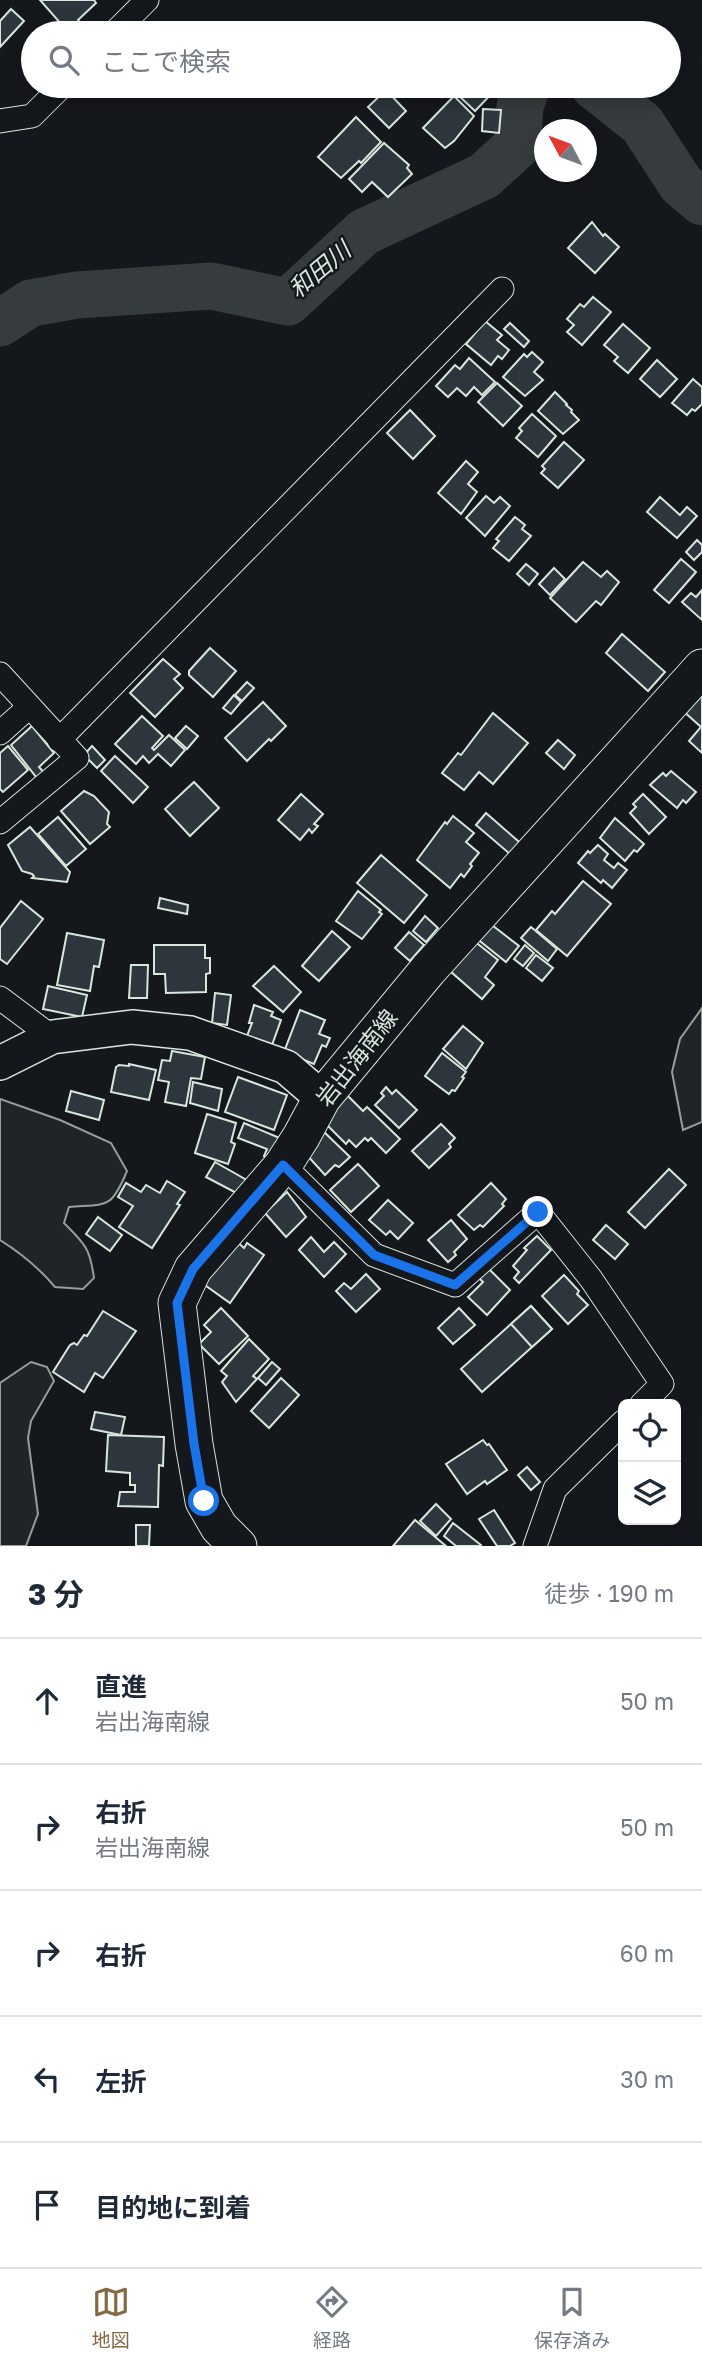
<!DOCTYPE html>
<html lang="ja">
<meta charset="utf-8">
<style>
body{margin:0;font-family:"Golos Text","Noto Sans JP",sans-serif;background:#f6f6f7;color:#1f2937}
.controls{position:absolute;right:21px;bottom:21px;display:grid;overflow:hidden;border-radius:10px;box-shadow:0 4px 18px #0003}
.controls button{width:63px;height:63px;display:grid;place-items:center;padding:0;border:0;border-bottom:2px solid #e0e1e3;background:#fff;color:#1f2937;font:35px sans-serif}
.compass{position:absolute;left:534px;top:119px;width:63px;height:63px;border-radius:50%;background:#fff;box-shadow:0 4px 18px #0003;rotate:311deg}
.stop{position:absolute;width:21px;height:21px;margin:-16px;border:5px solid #1a73e8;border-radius:50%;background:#fff}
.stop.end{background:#1a73e8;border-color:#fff;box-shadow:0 2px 7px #0008}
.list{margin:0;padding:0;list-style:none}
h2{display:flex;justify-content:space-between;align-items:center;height:91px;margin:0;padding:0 28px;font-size:30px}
h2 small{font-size:23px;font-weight:400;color:#747a83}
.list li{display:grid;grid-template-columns:46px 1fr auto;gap:21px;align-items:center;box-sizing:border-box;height:126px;padding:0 28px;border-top:2px solid #e0e1e3}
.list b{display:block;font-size:26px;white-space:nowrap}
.list p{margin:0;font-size:23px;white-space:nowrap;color:#747a83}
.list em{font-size:23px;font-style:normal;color:#747a83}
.icon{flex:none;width:38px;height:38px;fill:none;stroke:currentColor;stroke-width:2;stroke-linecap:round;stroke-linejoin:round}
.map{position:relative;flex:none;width:702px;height:1546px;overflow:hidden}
.search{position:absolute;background:#fff;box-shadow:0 4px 18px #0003;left:21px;right:21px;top:21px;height:77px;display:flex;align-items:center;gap:18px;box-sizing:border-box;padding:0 24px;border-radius:38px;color:#747a83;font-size:26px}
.sheet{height:721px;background:#fff}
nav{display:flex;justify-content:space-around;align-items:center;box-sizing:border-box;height:98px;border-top:2px solid #e0e1e3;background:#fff;font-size:19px;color:#747a83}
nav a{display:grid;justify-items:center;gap:4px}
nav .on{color:#846941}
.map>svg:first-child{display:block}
</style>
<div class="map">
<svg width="702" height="1546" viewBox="0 0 702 1546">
<rect width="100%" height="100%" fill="#14181c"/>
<g fill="#202428" stroke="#939e99" stroke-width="2">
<path d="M702,1008V1122L683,1130L672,1072L680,1039Z"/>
<path d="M0,1099L60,1120L111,1143L127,1171C111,1210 107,1204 69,1207L64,1223C85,1244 90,1248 94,1278L83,1289L55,1287C39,1268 21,1253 0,1240Z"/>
<path d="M31,1362L47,1367L54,1381L31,1421L28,1438L38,1514L26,1546H0V1383Z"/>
</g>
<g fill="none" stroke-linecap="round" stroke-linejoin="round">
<g stroke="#363b3e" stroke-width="47">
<path d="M594,86L642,124L681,184L702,202"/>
<path d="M0,323L31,303L77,295L211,286L288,302L364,232L484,176L517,146L520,106L527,86"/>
</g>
</g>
<g fill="#2c363c" stroke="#d8e6dc" stroke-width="2">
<path d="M40,0H94L96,3L78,20L83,25L75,33H69Z"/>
<path d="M11,9L24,21L0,47V21Z"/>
<path d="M465,86H490L495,90L475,111L457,94Z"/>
<path d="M386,90L406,111L389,128L368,107Z"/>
<path d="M454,96L474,116L454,141L445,148L423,128Z"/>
<path d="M483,109L501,110L499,133L482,131Z"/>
<path d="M356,117L381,142L361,163L359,161L341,178L318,157Z"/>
<path d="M384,143L409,165L407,168L412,174L388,197L372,182L362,192L349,179Z"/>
<path d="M592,222L603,236L605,234L619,247L595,273L568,248Z"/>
<path d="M593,297L611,312L582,345L567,332L574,325L567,319L580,304L584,307Z"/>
<path d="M485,321L502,335L497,340L509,350L502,359L498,356L491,365L466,344Z"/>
<path d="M510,323L529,341L524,347L504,329Z"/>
<path d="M623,324L650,348L628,373L614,361L618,357L604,345Z"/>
<path d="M532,352L543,362L534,372L543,380L525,396L503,377L524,354L527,357Z"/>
<path d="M469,358L495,382L482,395L474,387L466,396L457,388L448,397L436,386L455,365L460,369Z"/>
<path d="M657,360L677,379L660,397L640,379Z"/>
<path d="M693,379L702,387V404L695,411L692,409L687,415L672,403Z"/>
<path d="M497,383L522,406L503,426L478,402Z"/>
<path d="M555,392L567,404L566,405L572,410L571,412L579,420L563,434L538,411Z"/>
<path d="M410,410L435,436L413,459L387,433Z"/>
<path d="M532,414L556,436L538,457L516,438L522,431L519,428Z"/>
<path d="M564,442L584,460L558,488L541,473L545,469L542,466Z"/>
<path d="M466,461L478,472L468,484L477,492L461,514L438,493Z"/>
<path d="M486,496L494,503L500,497L510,506L485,536L466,518Z"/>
<path d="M660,497L680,515L687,507L697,516L677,538L647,512Z"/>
<path d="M515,517L525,525L522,529L531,536L509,561L493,548L499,541L496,539Z"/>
<path d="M697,540L702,545V552L694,560L686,552Z"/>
<path d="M681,559L696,572L669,603L654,590Z"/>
<path d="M583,562L601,577L607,571L619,582L601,605L596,601L576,622L550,598Z"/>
<path d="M526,564L538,574L529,585L517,574Z"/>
<path d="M554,568L565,579L550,595L539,584Z"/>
<path d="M702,590V620L682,602L691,593L696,597Z"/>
<path d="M622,634L665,672L648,691L606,653Z"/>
<path d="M210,648L236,671L213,697L189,675V671Z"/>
<path d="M163,659L180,674L174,679L183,688L155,717L130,693Z"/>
<path d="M247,682L254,688L242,701L235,695Z"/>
<path d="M702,687V753L689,741L701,727L682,710Z"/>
<path d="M234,695L241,702L231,714L223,708Z"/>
<path d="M263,702L286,726L271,741L269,739L247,761L225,738Z"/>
<path d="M493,713L528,743L493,784L479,772L464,790L442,773L458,753L461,755Z"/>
<path d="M142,716L163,736L152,748L154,750L169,735L185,750L171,766L158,754L149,763L143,756L136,764L115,744Z"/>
<path d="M32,726L54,753L39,767L47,776L40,782L11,745Z"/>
<path d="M186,726L198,736L187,749L175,738Z"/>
<path d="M558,740L575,755L564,769L546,753Z"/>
<path d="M8,746L28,770L3,792L0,789V753Z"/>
<path d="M92,746L105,760L97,768L84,755Z"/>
<path d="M115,756L148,787L133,803L101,771Z"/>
<path d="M671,771L696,792L686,803L683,800L677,808L650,785L663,773L666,776Z"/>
<path d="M194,782L219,808L190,836L165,809Z"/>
<path d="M84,791L94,796L109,812L107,824L110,827L90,844L61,811Z"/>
<path d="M301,794L323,814L314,824L318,826L312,833L309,829L300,840L278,820Z"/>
<path d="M643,794L666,817L649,834L630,813L636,807L633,804Z"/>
<path d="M486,813L526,848L517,860L476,825Z"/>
<path d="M453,816L474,833L466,842L479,853L470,864L472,866L464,877L461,874L450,888L417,860L445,822L447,824Z"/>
<path d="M58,817L86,849L66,866L38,834Z"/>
<path d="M615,818L644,844L637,852L634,850L625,861L600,838Z"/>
<path d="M30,827L70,872L67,882L32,878L34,876L32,874L22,871L8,845Z"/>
<path d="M598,845L608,854L604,860L614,868L618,863L627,870L612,888L603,880L601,883L578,863L588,851L590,853Z"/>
<path d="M381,855L427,895L404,923L357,883Z"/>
<path d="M583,881L611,904L567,956L536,930L552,911L555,914Z"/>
<path d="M358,891L381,910L379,912L382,914L362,939L336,921Z"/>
<path d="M160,898L188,905L187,914L158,908Z"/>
<path d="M21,901L43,919L7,964L0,959V928Z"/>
<path d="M425,916L438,928L426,942L413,931Z"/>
<path d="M488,922L519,946L506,962L476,938Z"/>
<path d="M531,927L557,949L548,961L521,938Z"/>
<path d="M332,931L350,947L319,981L302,966Z"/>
<path d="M409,932L424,945L410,961L395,948Z"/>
<path d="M67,933L104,940L99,967L94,966L90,991L57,985Z"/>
<path d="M473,940L498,960L485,977L494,985L482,999L450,971Z"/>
<path d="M154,945H205V958H210V973L206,974V992L166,993L165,974H154Z"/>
<path d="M525,945L534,953L523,966L514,959Z"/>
<path d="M536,955L553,968L542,981L526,968Z"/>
<path d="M131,965H148L147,998H129Z"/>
<path d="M274,966L301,992L283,1012L253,986Z"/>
<path d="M48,986L87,995L82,1017L43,1009Z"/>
<path d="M215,993L231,995L227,1025L212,1023Z"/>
<path d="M254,1005L273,1012L271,1016L281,1020L272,1045L247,1036L252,1023H249Z"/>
<path d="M300,1010L325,1020L319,1034L330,1038L326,1047L322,1045L314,1064L284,1052Z"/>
<path d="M463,1026L483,1043L466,1069L443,1049Z"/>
<path d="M172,1051L205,1057L201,1079L191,1078L186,1106L165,1102L169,1082L158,1080L162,1060L170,1061Z"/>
<path d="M442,1053L466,1072L462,1077L464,1078L455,1091L452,1090L449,1094L425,1076Z"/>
<path d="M129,1064L156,1070L149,1100L111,1092L116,1067L119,1065L129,1066Z"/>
<path d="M238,1077L287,1095L274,1130L225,1112Z"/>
<path d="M193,1082L222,1089L218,1111L190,1103Z"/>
<path d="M386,1087L392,1094L396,1090L417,1110L399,1128L375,1105L384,1096L381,1093Z"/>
<path d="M71,1091L104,1100L99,1120L66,1111Z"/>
<path d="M347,1095L363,1111L367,1107L400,1139L386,1153L371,1138L368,1141L365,1138L356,1147L349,1140L346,1144L322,1120Z"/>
<path d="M207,1114L236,1123L231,1142L235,1144L228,1164L195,1153Z"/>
<path d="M244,1123L282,1139L271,1160L264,1156L267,1149L238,1138Z"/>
<path d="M441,1124L455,1138L449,1144L451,1147L429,1168L412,1151Z"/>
<path d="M322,1130L350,1157L339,1167L335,1165L325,1175L305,1153Z"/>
<path d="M215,1162L252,1183L242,1196L206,1177Z"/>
<path d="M358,1164L379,1186L351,1212L330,1190Z"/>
<path d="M669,1169L686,1185L645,1228L628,1212Z"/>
<path d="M167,1181L185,1192L177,1204L180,1205L152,1248L119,1227L133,1206L118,1197L126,1183L141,1192L146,1185L160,1193Z"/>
<path d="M491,1183L506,1199L502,1204L504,1206L483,1227L480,1225L474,1230L458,1215Z"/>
<path d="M287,1192L306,1217L286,1237L265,1213Z"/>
<path d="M388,1200L413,1223L398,1239L390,1231L386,1235L369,1220Z"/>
<path d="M98,1217L122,1235L110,1251L86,1234Z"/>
<path d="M451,1220L467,1239L454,1252L456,1255L448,1262L428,1240Z"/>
<path d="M606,1225L628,1244L615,1259L593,1240Z"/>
<path d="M537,1236L551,1250L519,1283L514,1278L519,1272L513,1266L527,1250L524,1248Z"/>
<path d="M311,1237L324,1252L334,1242L346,1254L324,1277L299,1250Z"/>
<path d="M234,1239L244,1248L247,1243L264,1255L230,1303L202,1283Z"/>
<path d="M488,1268L510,1290L487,1315L468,1297L483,1282L479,1278Z"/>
<path d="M366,1274L380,1289L356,1312L336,1291L344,1283L351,1289Z"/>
<path d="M564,1275L579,1291L577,1294L588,1305L568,1324L542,1296Z"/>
<path d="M531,1306L552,1329L482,1392L461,1369Z"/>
<path d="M531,1306L552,1329L532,1347L511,1324Z"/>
<path d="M221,1308L248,1336L219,1364L199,1344L211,1332L204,1325Z"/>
<path d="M459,1308L475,1325L453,1344L438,1328Z"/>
<path d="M103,1311L136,1331L103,1378L95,1373L84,1392L53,1372L70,1345L74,1343L77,1345L84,1335L87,1336Z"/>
<path d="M249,1339L269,1359L253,1376L257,1379L236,1402L222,1382L227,1376L221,1371Z"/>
<path d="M272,1362L280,1369L266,1385L258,1378Z"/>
<path d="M281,1378L299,1395L269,1428L251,1411Z"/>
<path d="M95,1412L125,1417L121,1435L91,1429Z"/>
<path d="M108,1435L164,1437L163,1466L159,1465L158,1507L118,1506L120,1492H135V1485H130V1473L106,1471Z"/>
<path d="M483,1440L487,1445L489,1444L507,1470L487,1484L485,1481L467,1494L446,1464Z"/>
<path d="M527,1467L540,1482L531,1490L518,1475Z"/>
<path d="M436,1504L451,1519L436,1536L420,1521Z"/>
<path d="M494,1510L515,1543L510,1546H497L479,1519Z"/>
<path d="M415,1520L446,1546H393Z"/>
<path d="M453,1523L481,1545L480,1546H456L444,1536Z"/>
<path d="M136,1525H150L149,1546H136Z"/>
</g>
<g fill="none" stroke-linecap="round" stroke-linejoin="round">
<g stroke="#d8e6dc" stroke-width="25">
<g id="street">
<path d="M114,33L147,0"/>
<path d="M0,121L32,116L62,86"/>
<path d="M0,674L77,758L0,822"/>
<path d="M0,733L29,707"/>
<path d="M59,740L502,289"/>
<path d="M0,998L52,1037"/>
<path d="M283,1165L374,1255L455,1285L538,1212L591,1279L662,1384L642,1404"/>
<path d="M535,1546L555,1489L623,1422"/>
</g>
</g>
<g stroke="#d8e6dc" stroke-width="36">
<path id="secondary" d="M0,1063L52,1037L132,1027L190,1033L286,1067L322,1098"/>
</g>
<g stroke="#d8e6dc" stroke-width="39">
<path id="primary" d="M238,1546L219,1527L204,1501L194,1444L177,1303L193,1269L283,1165L301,1137L322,1098L428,970L702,668"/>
</g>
<use href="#street" stroke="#14181c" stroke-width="23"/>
<use href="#secondary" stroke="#14181c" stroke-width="33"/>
<use href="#primary" stroke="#14181c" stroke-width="37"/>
</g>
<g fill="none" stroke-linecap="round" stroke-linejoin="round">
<path stroke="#1a73e8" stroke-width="9" d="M204,1501L194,1444L177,1303L193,1269L283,1165L374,1255L455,1285L538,1212"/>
</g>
<g text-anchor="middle" stroke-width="5" stroke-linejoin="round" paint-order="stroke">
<g font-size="23" fill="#d8e6dc" stroke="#14181c">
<text transform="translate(357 1058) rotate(-52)" y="8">岩出海南線</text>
</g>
<g font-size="24" font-style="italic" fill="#d8e6dc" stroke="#14181c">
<text transform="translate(320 270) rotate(-40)" y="8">和田川</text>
</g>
</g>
</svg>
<div class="controls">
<button><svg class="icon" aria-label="locate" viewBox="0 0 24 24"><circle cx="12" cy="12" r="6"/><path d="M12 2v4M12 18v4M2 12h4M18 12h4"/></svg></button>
<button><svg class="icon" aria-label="layers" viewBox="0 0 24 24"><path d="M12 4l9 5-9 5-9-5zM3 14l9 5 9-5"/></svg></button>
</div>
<svg class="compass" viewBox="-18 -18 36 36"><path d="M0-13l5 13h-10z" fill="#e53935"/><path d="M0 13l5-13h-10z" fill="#747a83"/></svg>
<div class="stop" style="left:204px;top:1501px"></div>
<div class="stop end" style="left:538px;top:1212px"></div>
<div class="search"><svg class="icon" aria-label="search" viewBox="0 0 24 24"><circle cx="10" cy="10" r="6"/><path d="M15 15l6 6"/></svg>ここで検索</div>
</div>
<section class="sheet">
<h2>3 分<small>徒歩 · 190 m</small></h2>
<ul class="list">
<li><svg class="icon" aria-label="ahead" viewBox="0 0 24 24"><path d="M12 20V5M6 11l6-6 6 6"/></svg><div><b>直進</b><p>岩出海南線</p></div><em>50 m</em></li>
<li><svg class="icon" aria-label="right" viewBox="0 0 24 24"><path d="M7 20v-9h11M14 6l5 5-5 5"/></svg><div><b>右折</b><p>岩出海南線</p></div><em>50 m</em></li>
<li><svg class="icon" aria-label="right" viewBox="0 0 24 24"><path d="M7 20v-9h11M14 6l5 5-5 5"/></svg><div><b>右折</b></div><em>60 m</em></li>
<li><svg class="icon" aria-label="left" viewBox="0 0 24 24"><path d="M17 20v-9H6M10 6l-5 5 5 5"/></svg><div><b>左折</b></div><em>30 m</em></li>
<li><svg class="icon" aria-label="arrive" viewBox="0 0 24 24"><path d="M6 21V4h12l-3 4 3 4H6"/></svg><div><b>目的地に到着</b></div></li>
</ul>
</section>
<nav>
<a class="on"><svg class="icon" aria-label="map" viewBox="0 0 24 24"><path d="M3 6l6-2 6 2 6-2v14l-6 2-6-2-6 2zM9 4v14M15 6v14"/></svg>地図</a>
<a><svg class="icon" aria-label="directions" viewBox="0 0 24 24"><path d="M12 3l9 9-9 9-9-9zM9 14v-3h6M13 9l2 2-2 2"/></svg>経路</a>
<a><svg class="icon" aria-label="saved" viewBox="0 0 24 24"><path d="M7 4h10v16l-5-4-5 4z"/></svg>保存済み</a>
</nav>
